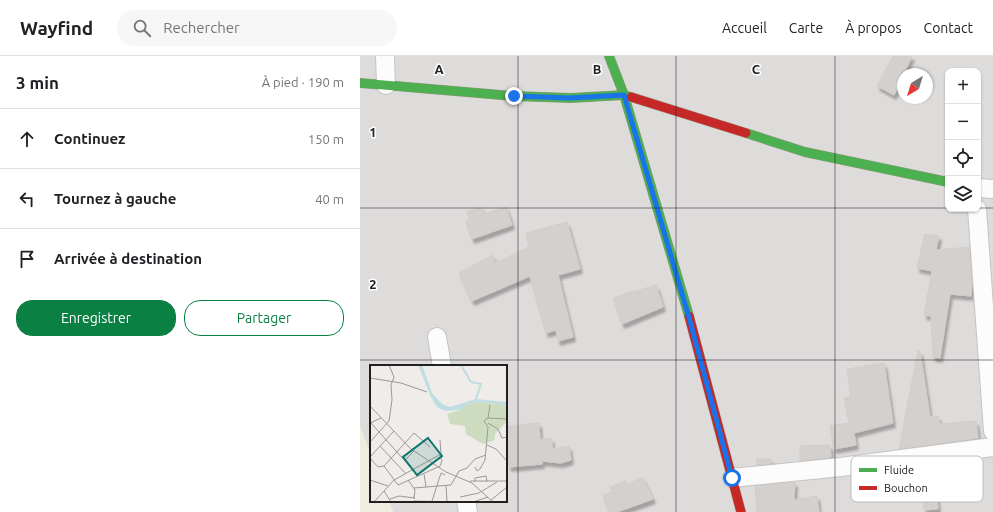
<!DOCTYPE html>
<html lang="fr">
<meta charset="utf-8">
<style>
body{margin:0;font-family:Ubuntu,sans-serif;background:#f6f6f6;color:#202124}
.controls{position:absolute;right:12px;top:12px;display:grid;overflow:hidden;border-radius:8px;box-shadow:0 1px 3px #0004}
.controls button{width:36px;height:36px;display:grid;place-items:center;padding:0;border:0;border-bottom:1px solid #e0e0e0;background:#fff;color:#202124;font:20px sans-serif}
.compass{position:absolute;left:537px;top:12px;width:36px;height:36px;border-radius:50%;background:#fff;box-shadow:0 1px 3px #0004;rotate:218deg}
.stop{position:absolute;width:12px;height:12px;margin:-9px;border:3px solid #1a73e8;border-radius:50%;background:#fff}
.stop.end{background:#1a73e8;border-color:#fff;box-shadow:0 1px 4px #0008}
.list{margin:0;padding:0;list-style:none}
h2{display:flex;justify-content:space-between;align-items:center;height:52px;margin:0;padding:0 16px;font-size:17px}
h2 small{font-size:13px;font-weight:400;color:#757577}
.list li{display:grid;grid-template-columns:26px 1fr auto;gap:12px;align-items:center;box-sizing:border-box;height:60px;padding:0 16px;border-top:1px solid #e0e0e0}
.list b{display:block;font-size:15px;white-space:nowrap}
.list em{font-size:13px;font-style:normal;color:#757577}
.actions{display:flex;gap:8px;padding:12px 16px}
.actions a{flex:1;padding:9px 0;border:1px solid #0b8043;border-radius:16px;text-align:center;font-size:14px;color:#0b8043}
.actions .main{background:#0b8043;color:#fff}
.icon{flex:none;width:22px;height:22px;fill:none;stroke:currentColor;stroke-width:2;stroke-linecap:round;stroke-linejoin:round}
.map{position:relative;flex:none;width:633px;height:456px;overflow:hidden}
header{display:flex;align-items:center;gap:24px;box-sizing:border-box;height:56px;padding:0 20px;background:#fff;border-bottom:1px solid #e0e0e0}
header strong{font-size:19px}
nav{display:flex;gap:22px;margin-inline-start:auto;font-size:14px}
.search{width:280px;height:36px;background:#f6f6f6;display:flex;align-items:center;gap:10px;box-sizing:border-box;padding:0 14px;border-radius:22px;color:#757577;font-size:15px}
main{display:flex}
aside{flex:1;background:#fff}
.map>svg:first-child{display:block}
</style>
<header>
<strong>Wayfind</strong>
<div class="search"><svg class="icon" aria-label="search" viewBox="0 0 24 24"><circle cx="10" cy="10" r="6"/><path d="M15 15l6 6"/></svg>Rechercher</div>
<nav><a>Accueil</a><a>Carte</a><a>À propos</a><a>Contact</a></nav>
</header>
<main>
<aside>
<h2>3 min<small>À pied · 190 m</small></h2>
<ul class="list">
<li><svg class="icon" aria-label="ahead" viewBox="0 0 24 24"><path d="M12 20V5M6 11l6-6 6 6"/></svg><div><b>Continuez</b></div><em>150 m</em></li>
<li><svg class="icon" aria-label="left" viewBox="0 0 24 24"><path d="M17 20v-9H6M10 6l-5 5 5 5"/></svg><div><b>Tournez à gauche</b></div><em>40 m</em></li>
<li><svg class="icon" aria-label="arrive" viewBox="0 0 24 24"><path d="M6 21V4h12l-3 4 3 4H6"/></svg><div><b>Arrivée à destination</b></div></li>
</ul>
<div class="actions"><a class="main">Enregistrer</a><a>Partager</a></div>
</aside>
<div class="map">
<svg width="633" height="456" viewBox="0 0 633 456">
<defs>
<filter id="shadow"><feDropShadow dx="2.5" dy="4.5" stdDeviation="1" flood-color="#0004"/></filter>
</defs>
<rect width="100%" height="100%" fill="#efece9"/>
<path fill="#dedcdb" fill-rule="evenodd" d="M0,0H633V456H33L29,445H146V310H11V399L0,371ZM588,15H618V153H588ZM543,18H567V42H543Z"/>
<path fill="#efeddd" d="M0,371L11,399V445H29L33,456H0Z"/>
<g fill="#d3d0ce" stroke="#d2cdcb" filter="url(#shadow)">
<path d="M533,0H552L534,39L517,30Z"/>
<path d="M121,151L124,158L146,151L152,169L112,183L106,166L110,164L107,156Z"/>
<path d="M207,166L220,213L198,219L213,281L198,285L196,274L186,277L170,220L112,245L99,217L133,199L135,207L169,191L166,177Z"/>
<path d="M565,178L579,180L576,194L609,191L612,224L611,240L590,238L580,302L573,301L571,260L564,259L572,215L557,212Z"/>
<path d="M296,229L303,251L262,268L253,242L273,235V236Z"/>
<path d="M558,295H560L570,361L578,360L580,368L616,365L618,382L539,393Z"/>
<path d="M524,307L533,367L494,377L496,389L474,393L470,370L489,367L484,342L491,341L487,313Z"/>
<path d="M179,367L180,384L191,382L193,393L209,390L211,404L201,407L182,405V408L149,411L146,370Z"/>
<path d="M470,389L471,401L440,405V390Z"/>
<path d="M397,403H411V408L397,409Z"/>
<path d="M576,409L579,433L576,434L578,453L564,454L563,438H559L557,412Z"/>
<path d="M282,421L293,443L257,456H249L243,439L252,436L250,431L266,425L267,429Z"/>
<path d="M435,426L434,444L457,440L459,456H397L395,430Z"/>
</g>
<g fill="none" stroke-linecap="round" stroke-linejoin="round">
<g stroke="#c6c4c3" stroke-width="20">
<g id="street">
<path d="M25,0L26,29"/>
<path d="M618,132L633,133"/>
<path d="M617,153L633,375"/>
<path d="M77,281L82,310"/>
<path d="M372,422L481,411L633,391"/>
<path d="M106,445L108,456"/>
</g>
</g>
<g stroke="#999881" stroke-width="10">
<g id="fast">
<path d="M249,0L264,39L329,260"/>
<path d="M0,27L153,40L211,42L264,39L271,41"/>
<path d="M386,77L445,96L588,126"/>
</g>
</g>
<g stroke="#999881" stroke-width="10">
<g id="jam">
<path d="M271,41L386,77"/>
<path d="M329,260L381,456"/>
</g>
</g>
<use href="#street" stroke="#fdfcfc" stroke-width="18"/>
<use href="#fast" stroke="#4caf50" stroke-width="9"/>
<use href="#jam" stroke="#c62828" stroke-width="9"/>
</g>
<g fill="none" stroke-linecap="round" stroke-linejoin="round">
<path stroke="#1a73e8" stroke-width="5" d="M154,40L210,42L264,39L330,265L372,422"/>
</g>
<path fill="none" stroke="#202020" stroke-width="1" stroke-opacity="0.55" d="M158,0V456M316,0V456M475,0V456M0,152H588M618,152H633M0,304H633"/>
<g transform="translate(10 309)">
<rect width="137" height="137" fill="#efece9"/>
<path d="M109,37L137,40V56L125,69V75L113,79L96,69L95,61L80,59L77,49L90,45L97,39Z" fill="#cddcbf"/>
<path d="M48,0H52L62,28L72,39L80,42L106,34L137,37V40L109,37L97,39L90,45L75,46L67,42L61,32Z" fill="#bedee1"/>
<path fill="none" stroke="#bedee1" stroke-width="2" d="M91,0L101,17L111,19L106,34"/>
<path fill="none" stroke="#9c9a99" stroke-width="1" d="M0,13L31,18L57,27M0,41L41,84L76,107L102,118L123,137M118,53L137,54M0,58L11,53M1,58L43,105M118,58L128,64L132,73L137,72M0,77L19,56L22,35L21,20L24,12L19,0M117,80L126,84L137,96M10,81L36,109M0,92L24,66M0,93L8,102L14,101L44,68L60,82M35,95L44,86M14,101L28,120L68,102M105,102L107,106L110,104L115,95L118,62L114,56L118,53L120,40M69,103L72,96L70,90M54,109L56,122M0,115L18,121M38,115L45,125L44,134M100,116H137M105,117V113L116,111L117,117M76,121L77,136M44,123L81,120L89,106L97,103L105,94L116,90M14,126L21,137M90,132L109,128L127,117M20,134L29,131L45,133M121,135L137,122M44,136L86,137M62,136L71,108L75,110M4,137L24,115L71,89L70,75M103,137L118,132"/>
<path fill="#0f766e" fill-opacity="0.15" stroke="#0f766e" stroke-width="2" d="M58,73L72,91L47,110L33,92Z"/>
<rect width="137" height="137" fill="none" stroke="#202020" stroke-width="2"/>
</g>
<rect x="491" y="400" width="132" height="46" rx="6" fill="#fff" stroke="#bcbcbc" stroke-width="1"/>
<rect x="499" y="412" width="18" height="4" fill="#4caf50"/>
<rect x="499" y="430" width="18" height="4" fill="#c62828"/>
<g font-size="11" fill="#202020">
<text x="524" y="418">Fluide</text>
<text x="524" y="436">Bouchon</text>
</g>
<g font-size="13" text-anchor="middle" font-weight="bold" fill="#202020" stroke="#fff" stroke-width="3" stroke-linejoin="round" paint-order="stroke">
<text x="79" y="18">A</text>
<text x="237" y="18">B</text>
<text x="396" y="18">C</text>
<text x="13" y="81">1</text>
<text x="13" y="233">2</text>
</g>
</svg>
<div class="controls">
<button>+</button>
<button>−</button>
<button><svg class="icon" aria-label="locate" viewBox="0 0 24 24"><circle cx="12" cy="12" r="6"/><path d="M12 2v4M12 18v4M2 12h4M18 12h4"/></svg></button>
<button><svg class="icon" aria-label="layers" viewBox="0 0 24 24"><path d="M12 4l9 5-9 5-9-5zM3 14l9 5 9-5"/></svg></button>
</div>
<svg class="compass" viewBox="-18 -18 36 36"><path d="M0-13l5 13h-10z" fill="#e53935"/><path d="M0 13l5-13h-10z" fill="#757577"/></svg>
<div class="stop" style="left:372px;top:422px"></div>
<div class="stop end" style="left:154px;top:40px"></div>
</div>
</main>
